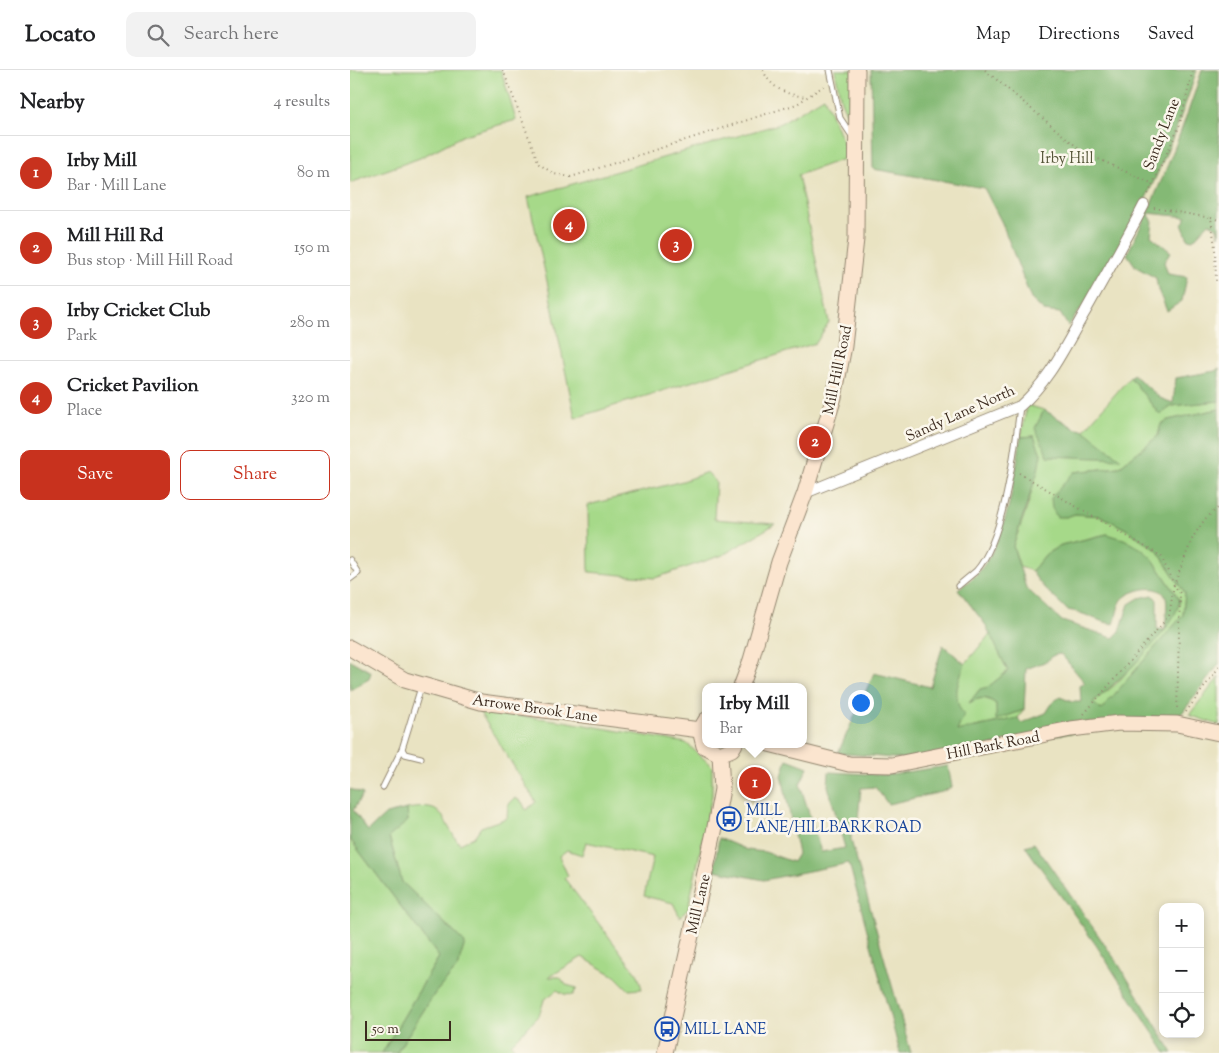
<!DOCTYPE html>
<meta charset="utf-8">
<style>
body{margin:0;font-family:"Sorts Mill Goudy",serif;background:#f2f2f2;color:#202124}
.controls{position:absolute;right:15px;bottom:15px;display:grid;overflow:hidden;border-radius:10px;box-shadow:0 2px 8px #0003}
.controls button{width:45px;height:45px;display:grid;place-items:center;padding:0;border:0;border-bottom:1px solid #e0e0e0;background:#fff;color:#202124;font:25px sans-serif}
.scale{position:absolute;left:15px;bottom:12px;width:86px;box-sizing:border-box;padding-left:5px;border:2px solid #3b2a1e;border-top:0;font-size:14px;line-height:18px;white-space:nowrap;color:#3b2a1e;-webkit-text-stroke:4px #fbf7ec;paint-order:stroke}
.you{position:absolute;left:510px;top:632px;width:18px;height:18px;margin:-12px;border:4px solid #fff;border-radius:50%;background:#1a73e8;box-shadow:0 0 0 8px #1a73e833}
.badge{display:grid;place-items:center;width:32px;height:32px;border-radius:50%;background:#c8321e;color:#fff;font-size:16px;font-weight:700}
.pin{position:absolute;translate:-50% -50%;border:2px solid #fff;box-shadow:0 1px 5px #0006}
.popup{position:absolute;left:352px;top:613px;width:105px;height:65px;box-sizing:border-box;display:grid;place-content:center;border-radius:10px;background:#fff;filter:drop-shadow(0 1px 4px #0005);font-size:16px;white-space:nowrap;color:#757577}
.popup b{font-size:19px;color:#202124}
.popup::after{content:'';position:absolute;left:50%;top:100%;margin-left:-10px;border:10px solid transparent;border-top-color:#fff}
.list{margin:0;padding:0;list-style:none}
h2{display:flex;justify-content:space-between;align-items:center;height:65px;margin:0;padding:0 20px;font-size:21px}
h2 small{font-size:16px;font-weight:400;color:#757577}
.list li{display:grid;grid-template-columns:32px 1fr auto;gap:15px;align-items:center;box-sizing:border-box;height:75px;padding:0 20px;border-top:1px solid #e0e0e0}
.list b{display:block;font-size:19px;white-space:nowrap}
.list p{margin:0;font-size:16px;white-space:nowrap;color:#757577}
.list em{font-size:16px;font-style:normal;color:#757577}
.actions{display:flex;gap:10px;padding:15px 20px}
.actions a{flex:1;padding:11px 0;border:1px solid #c8321e;border-radius:10px;text-align:center;font-size:18px;color:#c8321e}
.actions .main{background:#c8321e;color:#fff}
.icon{flex:none;width:28px;height:28px;fill:none;stroke:currentColor;stroke-width:2;stroke-linecap:round;stroke-linejoin:round}
.map{position:relative;flex:none;width:869px;height:983px;overflow:hidden}
header{display:flex;align-items:center;gap:30px;box-sizing:border-box;height:70px;padding:0 25px;background:#fff;border-bottom:1px solid #e0e0e0}
header strong{font-size:24px}
nav{display:flex;gap:28px;margin-inline-start:auto;font-size:18px}
.search{width:350px;height:45px;background:#f2f2f2;display:flex;align-items:center;gap:12px;box-sizing:border-box;padding:0 18px;border-radius:10px;color:#757577;font-size:19px}
main{display:flex}
aside{flex:1;background:#fff}
.map>svg:first-child{display:block}
</style>
<header>
<strong>Locato</strong>
<div class="search"><svg class="icon" aria-label="search" viewBox="0 0 24 24"><circle cx="10" cy="10" r="6"/><path d="M15 15l6 6"/></svg>Search here</div>
<nav><a>Map</a><a>Directions</a><a>Saved</a></nav>
</header>
<main>
<aside>
<h2>Nearby<small>4 results</small></h2>
<ul class="list">
<li><span class="badge">1</span><div><b>Irby Mill</b><p>Bar · Mill Lane</p></div><em>80 m</em></li>
<li><span class="badge">2</span><div><b>Mill Hill Rd</b><p>Bus stop · Mill Hill Road</p></div><em>150 m</em></li>
<li><span class="badge">3</span><div><b>Irby Cricket Club</b><p>Park</p></div><em>280 m</em></li>
<li><span class="badge">4</span><div><b>Cricket Pavilion</b><p>Place</p></div><em>320 m</em></li>
</ul>
<div class="actions"><a class="main">Save</a><a>Share</a></div>
</aside>
<div class="map">
<svg width="869" height="983" viewBox="0 0 869 983">
<rect width="100%" height="100%" fill="#fbf7ec"/>
<filter id="ink" filterUnits="userSpaceOnUse"><feTurbulence type="fractalNoise" baseFrequency=".02" numOctaves="2"/><feDisplacementMap in="SourceGraphic" scale="10" xChannelSelector="R" yChannelSelector="G"/><feConvolveMatrix kernelMatrix="1 2 1 2 8 2 1 2 1" color-interpolation-filters="sRGB"/></filter>
<filter id="wash" filterUnits="userSpaceOnUse"><feTurbulence type="fractalNoise" baseFrequency=".0096" numOctaves="4" result="noise"/><feDisplacementMap in="SourceGraphic" scale="20" xChannelSelector="R" yChannelSelector="G"/><feGaussianBlur stdDeviation="1.12" result="paint"/><feColorMatrix in="noise" values="0 0 0 0 0 0 0 0 0 0 0 0 0 0 0 0 0 1.4 0 .05"/><feComposite in="paint" operator="in"/></filter>
<g filter="url(#wash)">
<rect width="100%" height="100%" fill="#e9e3c2"/>
<g fill="#a6d989" stroke="#708254">
<path d="M0,0H151L166,50L114,65L70,88L0,113Z"/>
<path d="M485,0H503L500,52L491,31Z"/>
<path d="M474,27L499,87L448,105L479,252L466,273L225,348L197,211L178,127L429,54Z"/>
<path d="M780,307L810,345L822,336L869,331V339L818,350L811,354L808,366L769,397L724,402L716,447L725,444L751,446L776,459L807,480L835,523L833,545L751,641L743,632L766,614L815,560L830,530L802,488L757,464L711,475L696,484L682,501L670,497L663,476L678,435L691,384L684,366L671,367L677,335L694,340L726,359L734,360Z"/>
<path d="M357,402L366,412L364,449L425,454L373,485L305,508L239,502L238,435L333,411Z"/>
<path d="M640,564L658,601L637,618L630,619L620,632C631,627 636,627 646,634L647,649L674,640L668,648L606,661L608,638L606,615L615,594Z"/>
<path d="M869,607V655L839,645Z"/>
<path d="M129,641L213,651L336,673L362,696V725L338,839L330,847L323,833L294,826L303,787L236,772L232,785L217,780L209,786L218,806L214,808L288,905L292,919L279,920L265,906L232,887L199,907H210L216,915L227,918L223,925L214,924L207,920L194,930L189,946L161,974L168,983H46L85,923L107,898L115,873L52,812L39,766L58,751L57,739C99,732 89,750 110,774L124,767L131,757L157,748L158,735L165,728L172,732L176,740L186,732Z"/>
<path d="M0,769L89,887L32,983H0Z"/>
</g>
<g fill="#84b975" stroke="#60724a">
<path d="M521,0H847C818,89 776,182 718,256L710,243L694,241L681,229L652,153L634,118L523,99Z"/>
<path d="M852,0H869V166L867,157L859,153L843,170L838,169L832,154L837,147L798,143L803,152L801,166L821,182L814,192L818,204L837,207L832,231L817,241L808,220L806,208L786,197L777,184C807,126 832,63 852,0Z"/>
<path d="M869,298V331L822,336L810,345L780,307L783,304L810,328L823,333L826,308L865,301Z"/>
<path d="M869,339V594L832,643L825,647L553,689L488,683L524,603L580,617L593,575L615,594C608,611 601,628 614,645L607,661L668,648L671,653L696,643L703,632L710,627L722,632H731L730,616L735,613L711,584L704,585L697,591L676,599L674,640L646,650V634C636,626 630,627 619,633L630,619L638,617L658,601L635,554L608,519C615,514 623,509 629,502C658,465 664,412 671,367L684,366L691,384L688,401L663,476L676,518L712,551L763,568L770,561L779,534L789,528L803,525L807,530V559L815,560C815,551 818,537 816,528C811,511 778,520 771,531C767,537 767,547 764,554C747,552 735,542 717,540C705,527 690,517 682,501L696,484L711,475L757,464L774,469L790,478L802,488L830,530C826,558 766,614 743,632L751,640L833,545L835,523L807,480L776,459L751,446L725,444L716,447H707L702,438L701,428L724,402L769,397L808,366L811,354L818,350Z"/>
<path d="M694,340L726,359L734,360L771,389L698,386L685,358Z"/>
<path d="M0,590L21,602L19,609L0,620Z"/>
<path d="M437,689L458,697L450,714L471,782L495,778L478,716L479,702L535,705L598,696L602,717L592,722L538,734L525,717L511,718L508,749L501,757V770L561,983H550L499,793L414,810L364,800L369,768L397,780L415,782L443,792L448,784L432,706Z"/>
<path d="M0,719L13,724L3,740L18,761L36,744L57,739L58,751L39,767L52,812L115,873L107,898L85,923L46,983H32L89,887L0,769Z"/>
<path d="M684,773L769,895L823,983H816L746,875L675,776Z"/>
</g>
</g>
<g filter="url(#ink)">
<g fill="none" stroke-linecap="round" stroke-linejoin="round">
<g stroke="#928670" stroke-width="7">
<g id="lane">
<path d="M480,0L490,48L502,66"/>
<path d="M0,490L8,503L0,509"/>
<path d="M608,516C614,511 620,506 626,501C654,470 665,379 670,336"/>
<path d="M71,617L52,679L55,684L71,688"/>
<path d="M33,717L52,679"/>
</g>
</g>
<g stroke="#928670" stroke-width="12">
<path id="street" d="M455,423L670,336C700,310 715,276 735,242C755,206 775,172 794,135"/>
</g>
<g stroke="#928670" stroke-width="17">
<g id="secondary">
<path d="M0,578L55,610L131,632L350,660"/>
<path d="M391,617L401,590L429,492L455,423L484,327L494,276L506,169L507,0"/>
<path d="M356,650L350,660L354,676L370,684L382,679L385,674"/>
<path d="M419,674L499,694L542,695L721,659L769,653L827,654L869,663"/>
<path d="M315,983L364,762L372,719L370,684"/>
</g>
</g>
<g stroke="#928670" stroke-width="2" stroke-dasharray="1 4" stroke-linecap="butt">
<path d="M153,0L189,94L204,104L221,107L447,34L475,15"/>
<path d="M413,0C421,19 437,25 457,27"/>
<path d="M635,0L733,82L803,114"/>
<path d="M798,124L829,57L843,0"/>
<path d="M804,138L861,148L865,177L866,211"/>
<path d="M861,148L869,150"/>
<path d="M669,403L811,486L824,515L830,523L827,641"/>
<path d="M836,642L869,597"/>
<path d="M734,644L819,546L824,515L843,467L855,449L869,437"/>
</g>
<use href="#lane" stroke="#fff" stroke-width="5"/>
<use href="#street" stroke="#fff" stroke-width="10"/>
<use href="#secondary" stroke="#fbe5cf" stroke-width="15"/>
</g>
</g>
<defs>
<g id="bus-ring" transform="scale(1.25)"><circle r="9.5" fill="#fbf7ec" stroke="#1a4fb4" stroke-width="1.5"/><path d="M-5-6H5V4H4V6H2V4H-2V6H-4V4H-5ZM-3.5-4V0h7V-4ZM-3.5 1.2v1.5H-2V1.2ZM2 1.2v1.5H3.5V1.2Z" fill="#1a4fb4"/></g>
</defs>
<g fill-rule="evenodd">
<use href="#bus-ring" x="379" y="749"/>
<use href="#bus-ring" x="317" y="959"/>
</g>
<g text-anchor="middle" stroke-width="5" stroke-linejoin="round" paint-order="stroke">
<g font-size="15" fill="#3b2a1e" stroke="#fbf7ec">
<text transform="translate(811 64) rotate(-69)" y="5">Sandy Lane</text>
<text transform="translate(487 300) rotate(-78)" y="5">Mill Hill Road</text>
<text transform="translate(610 343) rotate(-24)" y="5">Sandy Lane North</text>
<text transform="translate(185 638) rotate(8)" y="5">Arrowe Brook Lane</text>
<text transform="translate(643 675) rotate(-11)" y="5">Hill Bark Road</text>
<text transform="translate(348 834) rotate(-77)" y="5">Mill Lane</text>
</g>
<g font-size="15" fill="#565639" stroke="#fbf7ec">
<text x="717" y="93">Irby Hill</text>
</g>
<g font-size="15" fill="#164399" stroke="#fbf7ec" text-anchor="start">
<text x="396" y="745">MILL<tspan x="396" dy="17">LANE/HILLBARK ROAD</tspan></text>
<text x="334" y="964">MILL LANE</text>
</g>
</g>
</svg>
<div class="controls">
<button>+</button>
<button>−</button>
<button><svg class="icon" aria-label="locate" viewBox="0 0 24 24"><circle cx="12" cy="12" r="6"/><path d="M12 2v4M12 18v4M2 12h4M18 12h4"/></svg></button>
</div>
<div class="scale">50 m</div>
<div class="you"></div>
<div class="pin badge" style="left:405px;top:713px">1</div>
<div class="popup"><b>Irby Mill</b>Bar</div>
<div class="pin badge" style="left:465px;top:372px">2</div>
<div class="pin badge" style="left:326px;top:175px">3</div>
<div class="pin badge" style="left:219px;top:155px">4</div>
</div>
</main>
